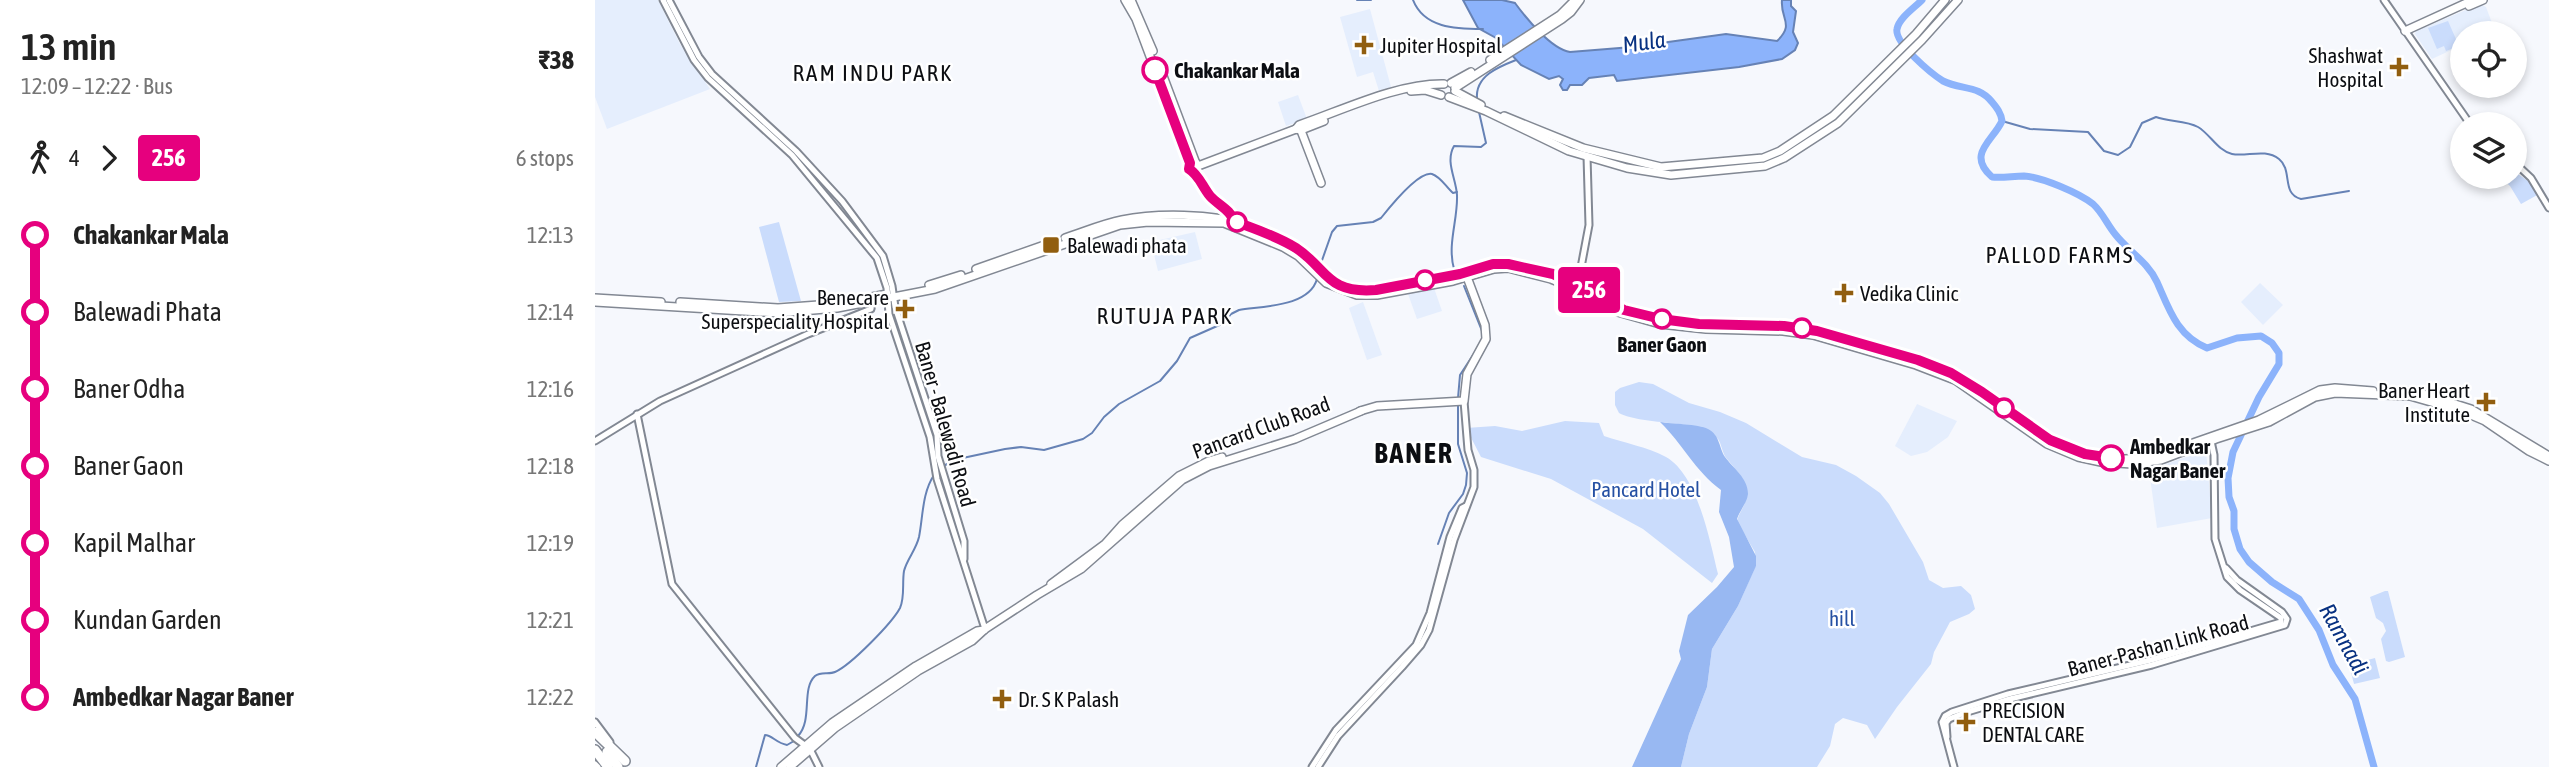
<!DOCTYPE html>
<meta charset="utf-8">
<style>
:root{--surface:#fff;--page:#f2f2f2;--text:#222;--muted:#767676}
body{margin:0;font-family:"Asap Condensed",sans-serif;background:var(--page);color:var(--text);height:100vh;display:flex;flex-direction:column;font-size:26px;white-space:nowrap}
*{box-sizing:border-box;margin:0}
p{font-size:23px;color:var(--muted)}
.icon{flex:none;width:38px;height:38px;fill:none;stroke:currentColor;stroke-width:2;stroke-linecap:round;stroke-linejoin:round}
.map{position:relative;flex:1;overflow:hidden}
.panel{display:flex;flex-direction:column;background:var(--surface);width:595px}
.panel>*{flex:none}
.badge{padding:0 14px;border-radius:5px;font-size:24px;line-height:46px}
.controls{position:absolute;left:1855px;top:21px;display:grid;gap:14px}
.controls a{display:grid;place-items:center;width:77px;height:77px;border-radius:50%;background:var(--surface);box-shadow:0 4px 10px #0003;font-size:35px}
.map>.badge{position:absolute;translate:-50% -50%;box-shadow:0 0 0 4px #fff}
.legs{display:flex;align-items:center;gap:10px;height:77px;padding:0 21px;font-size:23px}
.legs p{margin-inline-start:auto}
.head{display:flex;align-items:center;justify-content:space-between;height:119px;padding:0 21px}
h1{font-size:38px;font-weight:600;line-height:52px}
ul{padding:0 21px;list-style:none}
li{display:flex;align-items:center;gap:24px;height:77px;font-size:26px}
li i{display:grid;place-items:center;width:10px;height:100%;margin:0 9px;background:currentColor}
li i::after{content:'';width:18px;height:18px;margin:-9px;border:5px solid;border-radius:50%;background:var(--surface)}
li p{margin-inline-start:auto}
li:first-child i{background:linear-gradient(#0000 50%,currentColor 0)}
li:last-child i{background:linear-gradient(currentColor 50%,#0000 0)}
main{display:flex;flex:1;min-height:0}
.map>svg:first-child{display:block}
</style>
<main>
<section class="panel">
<div class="head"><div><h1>13 min</h1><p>12:09 – 12:22 · Bus</p></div><b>₹38</b></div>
<div class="legs"><svg class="icon" aria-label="walk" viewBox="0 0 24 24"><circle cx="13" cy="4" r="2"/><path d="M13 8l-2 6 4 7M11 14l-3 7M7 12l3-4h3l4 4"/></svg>4<svg class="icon" aria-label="forward" viewBox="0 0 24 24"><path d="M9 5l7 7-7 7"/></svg><b class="badge" style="background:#e6007e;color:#fff">256</b><p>6 stops</p></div>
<ul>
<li><i style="color:#e6007e"></i><b>Chakankar Mala</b><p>12:13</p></li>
<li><i style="color:#e6007e"></i><span>Balewadi Phata</span><p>12:14</p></li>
<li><i style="color:#e6007e"></i><span>Baner Odha</span><p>12:16</p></li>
<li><i style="color:#e6007e"></i><span>Baner Gaon</span><p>12:18</p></li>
<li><i style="color:#e6007e"></i><span>Kapil Malhar</span><p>12:19</p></li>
<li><i style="color:#e6007e"></i><span>Kundan Garden</span><p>12:21</p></li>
<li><i style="color:#e6007e"></i><b>Ambedkar Nagar Baner</b><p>12:22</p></li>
</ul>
</section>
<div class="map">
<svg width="1954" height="767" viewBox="0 0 1954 767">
<rect width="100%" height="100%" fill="#f6f8fd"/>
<g fill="#e5eefd">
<polygon points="0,0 63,0 85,44 115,89 12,129 0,97"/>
<polygon points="1885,4 1891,7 1900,31 1895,33 1867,33 1867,45 1837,59 1820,34 1821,31"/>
<polygon points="775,9 796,87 784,91 778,72 762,77 745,17"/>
<polygon points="703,95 712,119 691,126 683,102"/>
<polygon points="600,232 607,259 563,271 556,242"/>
<polygon points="1665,283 1688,305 1668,325 1646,302"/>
<polygon points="839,288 847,311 822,319 813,294"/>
<polygon points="768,302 787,355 772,360 754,308"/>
<polygon points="1322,404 1362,421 1353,437 1332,452 1316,456 1300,446"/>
<polygon points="1611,450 1617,518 1562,528 1554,470"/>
</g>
<g fill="#cadcfc">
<polygon points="1853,21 1864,46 1851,51 1849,46 1842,49 1833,28"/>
<polygon points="1920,172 1939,185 1944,194 1926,204 1915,186 1905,177 1920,177"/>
<polygon points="184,222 206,301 184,302 164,227"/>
<path d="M1044,382l14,2 36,19 31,9 26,11 56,34 34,8 20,11 24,17 9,11 34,58 6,18 14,8 18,-2 10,9 4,14 -6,5 -19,8 -16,30 -3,12 -34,43 -22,32 -8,-14 -24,-7 -8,6 -5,22 -13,21h-136l8,-33 18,-47 5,-38 26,-43 18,-41 -1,-13 -18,-30c1,-9 9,-16 9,-25 0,-18 -8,-25 -19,-38 -5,-6 -5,-14 -9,-20 -14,-20 -74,-13 -99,-26l-4,-8v-13l5,-4z"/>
<path d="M970,421l34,2 5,13c20,7 44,11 62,21 32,18 44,85 52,117l-6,9 -69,-54 -92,-50 -70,-22 -15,-29 29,-2 27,5z"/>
<polygon points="1790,591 1793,591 1810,657 1794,662 1791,661 1786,639 1791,631 1788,623 1781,618 1775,597"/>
<polygon points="1780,658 1785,678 1759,684 1754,665"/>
</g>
<path fill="#98b8f2" d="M1065,422c12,2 38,2 48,7 12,6 11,19 17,28 8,11 23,21 23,37 -1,9 -8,16 -11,25l19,37v10l-18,40 -26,43 -5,38 -18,47 -8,33h-49l49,-108 -2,-8 9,-36 29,-28 17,-20 -5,-30 -10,-25 2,-22c-26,-19 -39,-47 -61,-68z"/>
<path fill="#8cb3fb" stroke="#6682b5" stroke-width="2" d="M868,0h39l13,3c11,15 36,46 55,49l62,-5 94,-13 51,7c18,-17 3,-22 5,-41h9v6l5,5 -3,21 5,11 -3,7 -13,9 -43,8 -122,14 -3,-6 -25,3 -7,7h-12l-3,5h-4l-3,-5 3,-6 -4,-3 -10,3 -28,-14 -25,-27 -18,-10z"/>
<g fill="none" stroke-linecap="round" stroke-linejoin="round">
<g stroke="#6682b5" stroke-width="2">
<polyline points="762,0 776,0"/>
<path d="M818,0c11,28 42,29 70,29"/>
<path d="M882,99c-2,-23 21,-32 39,-39"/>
<path d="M1407,121l28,8 58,3 16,19 14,4 12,-8 12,-24 14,-6c13,5 30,3 42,10 12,7 20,24 34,27 15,3 33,-6 47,5 14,11 2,35 22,40l48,-8"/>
<path d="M725,266l12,-34 5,-6 36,-4 8,-4c8,-10 38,-47 51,-44 9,3 14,13 21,19l4,-1"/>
<path d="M859,269c-7,-25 4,-49 3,-74 -1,-17 -12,-33 -3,-49l27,1 5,-4 -7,-31"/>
<polyline points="869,286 887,331"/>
<polyline points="863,398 865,375 882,349"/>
<path d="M348,466l15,-7 47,-10 16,-2 23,3 39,-11 9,-6 12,-16 15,-13 41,-23 17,-20 13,-23 34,-15 7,-9 8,-4c24,-4 70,-3 78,-31"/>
<polyline points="843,544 854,513 868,494 871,485 872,473 863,444 863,403"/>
<path d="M203,736c15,-16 3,-47 17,-60 6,-5 14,-1 20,-4 16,-7 57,-49 65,-64 5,-11 2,-25 4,-37 3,-12 12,-21 15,-34 4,-20 3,-44 15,-62"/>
<path d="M161,767l9,-32c7,0 11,8 22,10l7,-4"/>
</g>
<path stroke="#8cb3fb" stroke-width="7" d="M1327,0c-8,8 -23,18 -25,29 -3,14 35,45 46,52 18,9 36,4 49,21 5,6 9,11 10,19 -9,20 -36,33 -10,56 11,1 21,-1 32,-1 18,1 55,17 69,28 9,8 14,20 22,30 13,17 33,28 42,48 12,27 20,54 50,66l30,-10 24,-2 11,7 7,10v11l-20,33 -26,55 -5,26 1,19 5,14v18l6,20 9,13 23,20 27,17 20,31 14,35 22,34 19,68"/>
<g stroke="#828893" stroke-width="9">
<g id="minor">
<polyline points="68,0 99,60 113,78 197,155 282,258 292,288 294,314 335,437 342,479 390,629"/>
<polyline points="74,0 104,57 117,74 201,151 247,201 288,256 297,286 300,307 342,435 343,456 369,541 369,559"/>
<polyline points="1789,0 1875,124"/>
<polyline points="1920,163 1936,178 1954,208"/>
<polyline points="984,278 994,225 992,156"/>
<polyline points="978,288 984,278 983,290"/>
<polyline points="42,414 77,584 200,738 215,749 224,767"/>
<polyline points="0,441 65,401 213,334 276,309 277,302"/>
<polyline points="0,722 15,742"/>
<polyline points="1352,737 1351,723 1354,719 1369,713 1415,699 1557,665 1690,625 1692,619 1687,612 1642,580 1631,568"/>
<polyline points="0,764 3,767"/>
<polyline points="717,767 741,730 821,645 835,613 855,537 867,508 871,506"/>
<polyline points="723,767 743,736 807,667 826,645 834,630 859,540 879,487 879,470 873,450 869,401"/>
<polyline points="1359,767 1347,722 1350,716 1357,712 1413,694 1556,660 1686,622 1686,618 1645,590 1632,577 1620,539 1619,455 1616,441"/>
</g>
</g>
<g stroke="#828893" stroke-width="10">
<g id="major">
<path d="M530,0l11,19 54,144v6c9,6 12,18 21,27 7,9 21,14 23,26"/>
<polyline points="536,0 558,51"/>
<polyline points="1874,6 1888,0"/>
<polyline points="1810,31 1878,0"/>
<polyline points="895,60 965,15 980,0"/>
<polyline points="565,68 600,161 603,166 600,172"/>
<polyline points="856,83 876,72"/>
<polyline points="860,88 967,19 976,12 985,0"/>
<polyline points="816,91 830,90 846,95"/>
<polyline points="860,91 886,105"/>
<polyline points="854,97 891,111 974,151 1032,168 1076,175 1170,166 1189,158 1243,123 1327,40 1363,0"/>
<polyline points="909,116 988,148 1066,167 1168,158 1185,151 1238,116 1321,34 1350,0"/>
<polyline points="705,128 726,183"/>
<path d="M701,129l3,-4c44,-15 99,-42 145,-41"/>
<polyline points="701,129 706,130 729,121"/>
<polyline points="603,166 701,129"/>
<path d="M661,230c14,6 31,11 44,21 25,19 32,39 68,40"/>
<path d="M470,238c19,-6 37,-14 57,-18 32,-7 92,-7 123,5"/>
<polyline points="381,269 458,242"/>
<polyline points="816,283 865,274 906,263 930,266 964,277"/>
<polyline points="334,285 366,275"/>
<polyline points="994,290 1029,310 1047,314"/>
<polyline points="0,298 66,302"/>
<polyline points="0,302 183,313 242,308 340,289 525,225 553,222 629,223 688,247 703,256 731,283 762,295 782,295 858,281 899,269 913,268 956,279 988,292 1019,311 1065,324 1111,329 1188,331 1218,335 1321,365 1360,380 1452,444 1483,457 1506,462 1537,464 1566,460 1621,439 1674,422 1720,397 1740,393 1815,396 1864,410 1890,421 1934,451 1954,461"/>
<polyline points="85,302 183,308 237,304"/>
<polyline points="252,302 292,294"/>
<polyline points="1069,319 1104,324 1196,326 1244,337 1323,360 1362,376 1427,420"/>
<polyline points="1790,391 1822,392 1876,409 1954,456"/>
<polyline points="765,411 782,406 869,401 872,374 891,339 890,325 872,277"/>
<polyline points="1442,432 1460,442 1490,454 1529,459 1555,458 1664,420 1725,390 1740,388 1778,391"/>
<polyline points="456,584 510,544 527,525 584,476 614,461 627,457"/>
<polyline points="186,767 237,723 321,666 382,631 389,630"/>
<polyline points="195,767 240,728 323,671 377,641 390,629 442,595 486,569 587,480 614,466 700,439 766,411"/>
</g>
</g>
<g stroke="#828893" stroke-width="12">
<g id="highway">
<polyline points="0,732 30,761"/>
<polyline points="0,750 13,767"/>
<polyline points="12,752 23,767"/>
</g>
</g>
<use href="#minor" stroke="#fff" stroke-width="5"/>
<use href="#major" stroke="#fff" stroke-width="7"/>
<use href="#highway" stroke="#fff" stroke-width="9"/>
</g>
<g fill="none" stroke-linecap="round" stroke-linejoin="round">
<g stroke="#fff" stroke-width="16">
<path id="line-1" d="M560,70l35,93 -1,6c10,6 13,17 21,27 8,9 21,14 24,25 21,8 43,15 62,27 32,21 30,46 80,42l84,-16 33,-10h15l45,10 71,36 37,9 38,5 85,2 33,5 101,29 33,13 31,19 68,48 35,14 26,4"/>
</g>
<use href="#line-1" stroke="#e6007e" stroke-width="10"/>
</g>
<g fill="#915e0f" stroke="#fff" stroke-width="2.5">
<path d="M765.5 34.5h7v7h7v7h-7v7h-7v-7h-7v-7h7z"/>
<path d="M1800.5 56.5h7v7h7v7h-7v7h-7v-7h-7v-7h7z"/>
<rect x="447" y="236" width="18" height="18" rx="3.5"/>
<path d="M1245.5 282.5h7v7h7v7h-7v7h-7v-7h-7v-7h7z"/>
<path d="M306.5 298.5h7v7h7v7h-7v7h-7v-7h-7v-7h7z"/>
<path d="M1887.5 391.5h7v7h7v7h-7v7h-7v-7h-7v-7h7z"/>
<path d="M403.5 688.5h7v7h7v7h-7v7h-7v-7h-7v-7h7z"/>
<path d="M1367.5 711.5h7v7h7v7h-7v7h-7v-7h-7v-7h7z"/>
</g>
<g fill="#fff" stroke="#e6007e" stroke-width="3.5">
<circle cx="560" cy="70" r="12"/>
<circle cx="642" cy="222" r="9"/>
<circle cx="830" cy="280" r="9"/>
<circle cx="1067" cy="319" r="9"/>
<circle cx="1207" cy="328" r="9"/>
<circle cx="1409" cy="408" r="9"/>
<circle cx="1516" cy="458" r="12"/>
</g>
<g text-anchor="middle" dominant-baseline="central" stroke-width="5" stroke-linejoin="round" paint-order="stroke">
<g font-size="21" fill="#0c0e12" stroke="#fff" text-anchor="start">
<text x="785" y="45">Jupiter Hospital</text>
<text x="1788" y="55" text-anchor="end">Shashwat<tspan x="1788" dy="24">Hospital</tspan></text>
<text x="472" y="245">Balewadi phata</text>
<text x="1265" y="293">Vedika Clinic</text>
<text x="294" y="297" text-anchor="end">Benecare<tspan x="294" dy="24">Superspeciality Hospital</tspan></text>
<text x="1875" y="390" text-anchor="end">Baner Heart<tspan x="1875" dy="24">Institute</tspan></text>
<text x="423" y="699">Dr. S K Palash</text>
<text x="1387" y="710">PRECISION<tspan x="1387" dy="24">DENTAL CARE</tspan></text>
</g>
<g font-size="21" font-weight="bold" fill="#0c0e12" stroke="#fff" text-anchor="start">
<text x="579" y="70">Chakankar Mala</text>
<text x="1067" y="344" text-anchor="middle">Baner Gaon</text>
<text x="1535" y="446">Ambedkar<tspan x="1535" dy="24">Nagar Baner</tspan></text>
</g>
<g font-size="21" fill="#0c0e12" stroke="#fff">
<text transform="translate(351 424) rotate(74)">Baner - Balewadi Road</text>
<text transform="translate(666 427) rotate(-20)">Pancard Club Road</text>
<text transform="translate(1563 645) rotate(-15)">Baner-Pashan Link Road</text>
</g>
<g font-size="21" fill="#2550a3" stroke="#fff">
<text x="1051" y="489">Pancard Hotel</text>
<text x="1247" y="618">hill</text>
</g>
<g font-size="23" font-style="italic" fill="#083181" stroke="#fff">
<text transform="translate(1049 42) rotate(-8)">Mula</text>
<text transform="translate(1749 639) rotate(61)">Ramnadi</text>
</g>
<g font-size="23" letter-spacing="2" fill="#0c0e12" stroke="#fff">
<text x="278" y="73">RAM INDU PARK</text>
<text x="1465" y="255">PALLOD FARMS</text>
<text x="570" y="316">RUTUJA PARK</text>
</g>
<g font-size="28" font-weight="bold" letter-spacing="2" fill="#0c0e12" stroke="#fff">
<text x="819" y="453">BANER</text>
</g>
</g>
</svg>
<div class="controls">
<a><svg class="icon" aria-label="locate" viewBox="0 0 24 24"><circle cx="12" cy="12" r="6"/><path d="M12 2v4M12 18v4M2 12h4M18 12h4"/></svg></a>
<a><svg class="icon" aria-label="layers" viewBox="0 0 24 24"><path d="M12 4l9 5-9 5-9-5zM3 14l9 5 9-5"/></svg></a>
</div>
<b class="badge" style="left:994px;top:290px;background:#e6007e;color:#fff">256</b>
</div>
</main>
